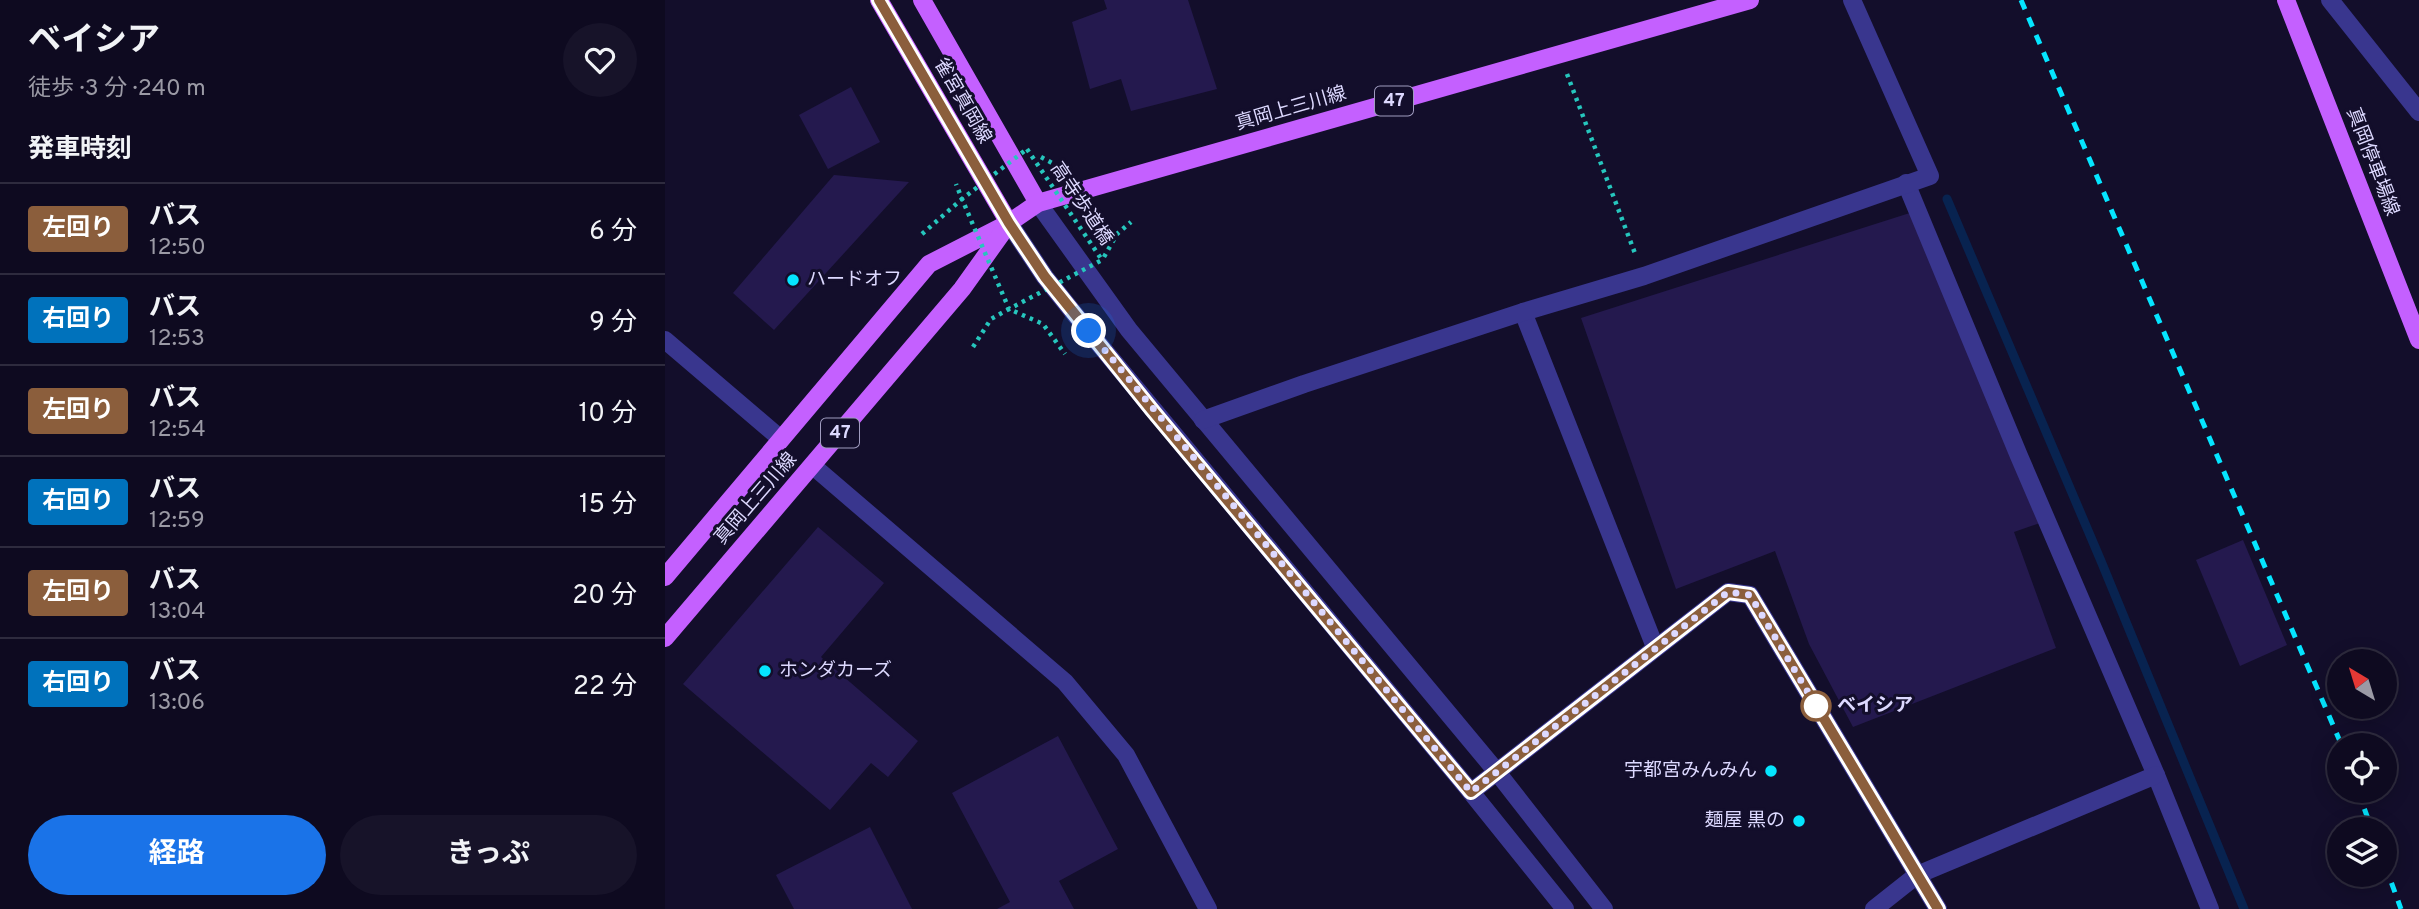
<!DOCTYPE html>
<html lang="ja">
<meta charset="utf-8">
<style>
:root{--surface:#0e0a20;--page:#171329;--text:#f1f3f6;--muted:#9b9aa5;--line:#2e2b3e;--accent:#1a73e8}
body{margin:0;font-family:Overpass,"Noto Sans JP",sans-serif;background:var(--page);color:var(--text);height:100vh;display:flex;flex-direction:column;font-size:26px;white-space:nowrap}
*{box-sizing:border-box;margin:0}
p{font-size:23px;color:var(--muted)}
.icon{flex:none;width:38px;height:38px;fill:none;stroke:currentColor;stroke-width:2;stroke-linecap:round;stroke-linejoin:round}
.map{position:relative;flex:1;overflow:hidden}
.side{display:flex;flex-direction:column;background:var(--surface);width:665px}
.side>*{flex:none}
.badge{padding:0 14px;border-radius:5px;font-size:24px;line-height:46px}
.needle{width:46px;rotate:322deg}
.buttons{position:absolute;left:1662px;top:649px;display:grid;gap:14px}
.buttons a{display:grid;place-items:center;width:70px;height:70px;border-radius:50%;background:var(--surface);box-shadow:0 4px 18px #0003,0 0 0 2px var(--line);font-size:35px}
.you{position:absolute;width:35px;height:35px;margin:-18px;border:5px solid #fff;border-radius:50%;background:#1a73e8;box-shadow:0 0 0 10px #1a73e833}
.map>.badge{position:absolute;translate:-50% -50%;box-shadow:0 0 0 4px #fff}
h2{padding:0 28px;font-size:26px;line-height:63px}
.round{display:grid;place-items:center;flex:none;width:74px;height:74px;border-radius:37px;background:var(--page)}
.headline{display:flex;align-items:center;justify-content:space-between;height:119px;padding:0 28px}
h1{font-size:33px;font-weight:700;line-height:52px}
.primary-button{display:flex;gap:14px;margin-top:auto;padding:14px 28px}
.primary-button a{flex:1;height:80px;border-radius:42px;background:var(--accent);color:#fff;font-size:28px;font-weight:700;line-height:80px;text-align:center}
.primary-button a+a{background:var(--page);color:var(--text)}
ul{padding:0;list-style:none}
li{display:flex;align-items:center;gap:21px;height:91px;padding:0 28px;border-top:2px solid var(--line)}
li div{flex:1}
li b{display:block;font-size:26px}
li em{font-style:normal}
li .badge{min-width:77px;font-weight:700;text-align:center}
main{display:flex;flex:1;min-height:0}
.map>svg:first-child{display:block}
</style>
<main>
<section class="side">
<div class="headline"><div><h1>ベイシア</h1><p>徒歩 · 3 分 · 240 m</p></div><a class="round"><svg class="icon" aria-label="heart" viewBox="0 0 24 24"><path d="M12 20l-8-8c-3-5 5-10 8-4 3-6 11-1 8 4z"/></svg></a></div>
<h2>発車時刻</h2>
<ul>
<li><span class="badge" style="background:#8b5e3c;color:#fff">左回り</span><div><b>バス</b><p>12:50</p></div><em>6 分</em></li>
<li><span class="badge" style="background:#0072bc;color:#fff">右回り</span><div><b>バス</b><p>12:53</p></div><em>9 分</em></li>
<li><span class="badge" style="background:#8b5e3c;color:#fff">左回り</span><div><b>バス</b><p>12:54</p></div><em>10 分</em></li>
<li><span class="badge" style="background:#0072bc;color:#fff">右回り</span><div><b>バス</b><p>12:59</p></div><em>15 分</em></li>
<li><span class="badge" style="background:#8b5e3c;color:#fff">左回り</span><div><b>バス</b><p>13:04</p></div><em>20 分</em></li>
<li><span class="badge" style="background:#0072bc;color:#fff">右回り</span><div><b>バス</b><p>13:06</p></div><em>22 分</em></li>
</ul>
<div class="primary-button"><a>経路</a><a>きっぷ</a></div>
</section>
<div class="map">
<svg width="1754" height="909" viewBox="0 0 1754 909">
<rect width="100%" height="100%" fill="#130e2b"/>
<g fill="none" stroke-linecap="round" stroke-linejoin="round">
<polyline stroke="#082350" stroke-width="9" points="1282,199 1436,561 1579,909"/>
</g>
<g fill="#24194e">
<polygon points="439,0 523,0 552,89 466,111 456,79 425,89 407,22 442,9"/>
<polygon points="186,87 215,142 163,169 134,115"/>
<polygon points="169,175 244,182 109,330 68,293"/>
<polygon points="1251,211 1375,523 1349,532 1391,648 1188,727 1144,644 1110,551 1011,589 916,318"/>
<polygon points="153,527 219,583 156,657 253,741 223,777 206,763 165,810 18,684"/>
<polygon points="1578,540 1622,645 1575,666 1531,560"/>
<polygon points="393,736 453,849 394,881 409,909 332,909 345,902 287,793"/>
<polygon points="205,827 247,909 129,909 111,875"/>
</g>
<g fill="none" stroke-linecap="round" stroke-linejoin="round">
<g stroke="#26c6bd" stroke-width="4.5" stroke-dasharray="3.5 5" stroke-linecap="butt">
<polyline points="902,74 971,256"/>
<polyline points="376,157 402,171"/>
<polyline points="257,234 297,199 291,184"/>
<polyline points="439,257 452,234 466,222"/>
<polyline points="308,347 326,319 344,309 378,324 400,354"/>
</g>
<g stroke="#39368e" stroke-width="18">
<polyline points="1665,0 1754,112"/>
<polyline points="1241,183 1354,456 1491,775 1545,909"/>
<polyline points="373,203 464,330 832,772 939,909"/>
<polyline points="344,223 380,277 424,332 806,792 900,909"/>
<polyline points="858,312 990,647"/>
<polyline points="0,340 116,439"/>
<polyline points="538,420 639,384 858,312 979,276 1265,176 1187,0"/>
<polyline points="148,466 400,682 461,755 543,909"/>
<polyline points="806,792 1063,592 1085,595 1273,909"/>
<polyline points="1209,909 1252,875 1491,775"/>
</g>
<g stroke="#c460ff" stroke-width="18">
<polyline points="214,0 344,223"/>
<polyline points="257,0 373,203"/>
<polyline points="1621,0 1754,340"/>
<polyline points="0,577 264,264 344,223 373,203 1085,0"/>
<polyline points="0,638 297,289 342,226"/>
</g>
<g stroke="#05e5ff" stroke-width="5" stroke-dasharray="10 9" stroke-linecap="butt">
<polyline points="1356,0 1677,746"/>
<polyline points="1693,791 1707,830"/>
<polyline points="1720,865 1736,909"/>
</g>
<polygon stroke="#26c6bd" stroke-width="4.5" stroke-dasharray="3.5 5" stroke-linecap="butt" points="362,149 437,260 344,309 297,199"/>
</g>
<g fill="none" stroke-linecap="round" stroke-linejoin="round">
<g stroke="#fff" stroke-width="16">
<polyline id="line" points="214,0 344,223 380,277 487,410 806,792 1063,592 1085,595 1273,909"/>
</g>
<use href="#line" stroke="#8b5e3c" stroke-width="10"/>
<polyline stroke="#ddd9ff" stroke-width="7" stroke-dasharray="0 12.6" points="424,331 806,792 1063,592 1085,595 1154,711 1151,706"/>
</g>
<g fill="#05e5ff" stroke="#130e2b" stroke-width="2.5">
<circle cx="128" cy="280" r="7"/>
<circle cx="100" cy="671" r="7"/>
<circle cx="1106" cy="771" r="7"/>
<circle cx="1134" cy="821" r="7"/>
</g>
<circle fill="#fff" stroke="#8b5e3c" stroke-width="3.5" cx="1151" cy="706" r="14"/>
<g text-anchor="middle" dominant-baseline="central" stroke-width="6" stroke-linejoin="round" paint-order="stroke">
<g fill="#130e2b" stroke="#a09cbf" stroke-width="2">
<rect x="710" y="86.5" width="38" height="29" rx="5"/>
<rect x="156" y="418.5" width="38" height="29" rx="5"/>
</g>
<g font-size="18" font-weight="bold" fill="#ddd9ff">
<text x="729" y="101">47</text>
<text x="175" y="433">47</text>
</g>
<g font-size="19" fill="#ddd9ff" stroke="#130e2b">
<text transform="translate(297 101) rotate(60)">雀宮真岡線</text>
<text transform="translate(626 109) rotate(-16)">真岡上三川線</text>
<text transform="translate(1707 162) rotate(69)">真岡停車場線</text>
<text transform="translate(416 204) rotate(56)">高寺歩道橋</text>
<text transform="translate(91 499) rotate(-49)">真岡上三川線</text>
</g>
<g font-size="19" fill="#ddd9ff" stroke="#130e2b" text-anchor="start">
<text x="142" y="280">ハードオフ</text>
<text x="114" y="671">ホンダカーズ</text>
<text x="1092" y="771" text-anchor="end">宇都宮みんみん</text>
<text x="1120" y="821" text-anchor="end">麺屋 黒の</text>
</g>
<g font-size="19" font-weight="bold" fill="#ddd9ff" stroke="#130e2b" text-anchor="start">
<text x="1172" y="706">ベイシア</text>
</g>
</g>
</svg>
<div class="buttons">
<a><svg class="needle" viewBox="-14 -14 28 28"><path d="M0-13l5 13h-10z" fill="#e53935"/><path d="M0 13l5-13h-10z" fill="#9b9aa5"/></svg></a>
<a><svg class="icon" aria-label="locate" viewBox="0 0 24 24"><circle cx="12" cy="12" r="6"/><path d="M12 2v4M12 18v4M2 12h4M18 12h4"/></svg></a>
<a><svg class="icon" aria-label="layers" viewBox="0 0 24 24"><path d="M12 4l9 5-9 5-9-5zM3 14l9 5 9-5"/></svg></a>
</div>
<div class="you" style="left:424px;top:331px"></div>
</div>
</main>
